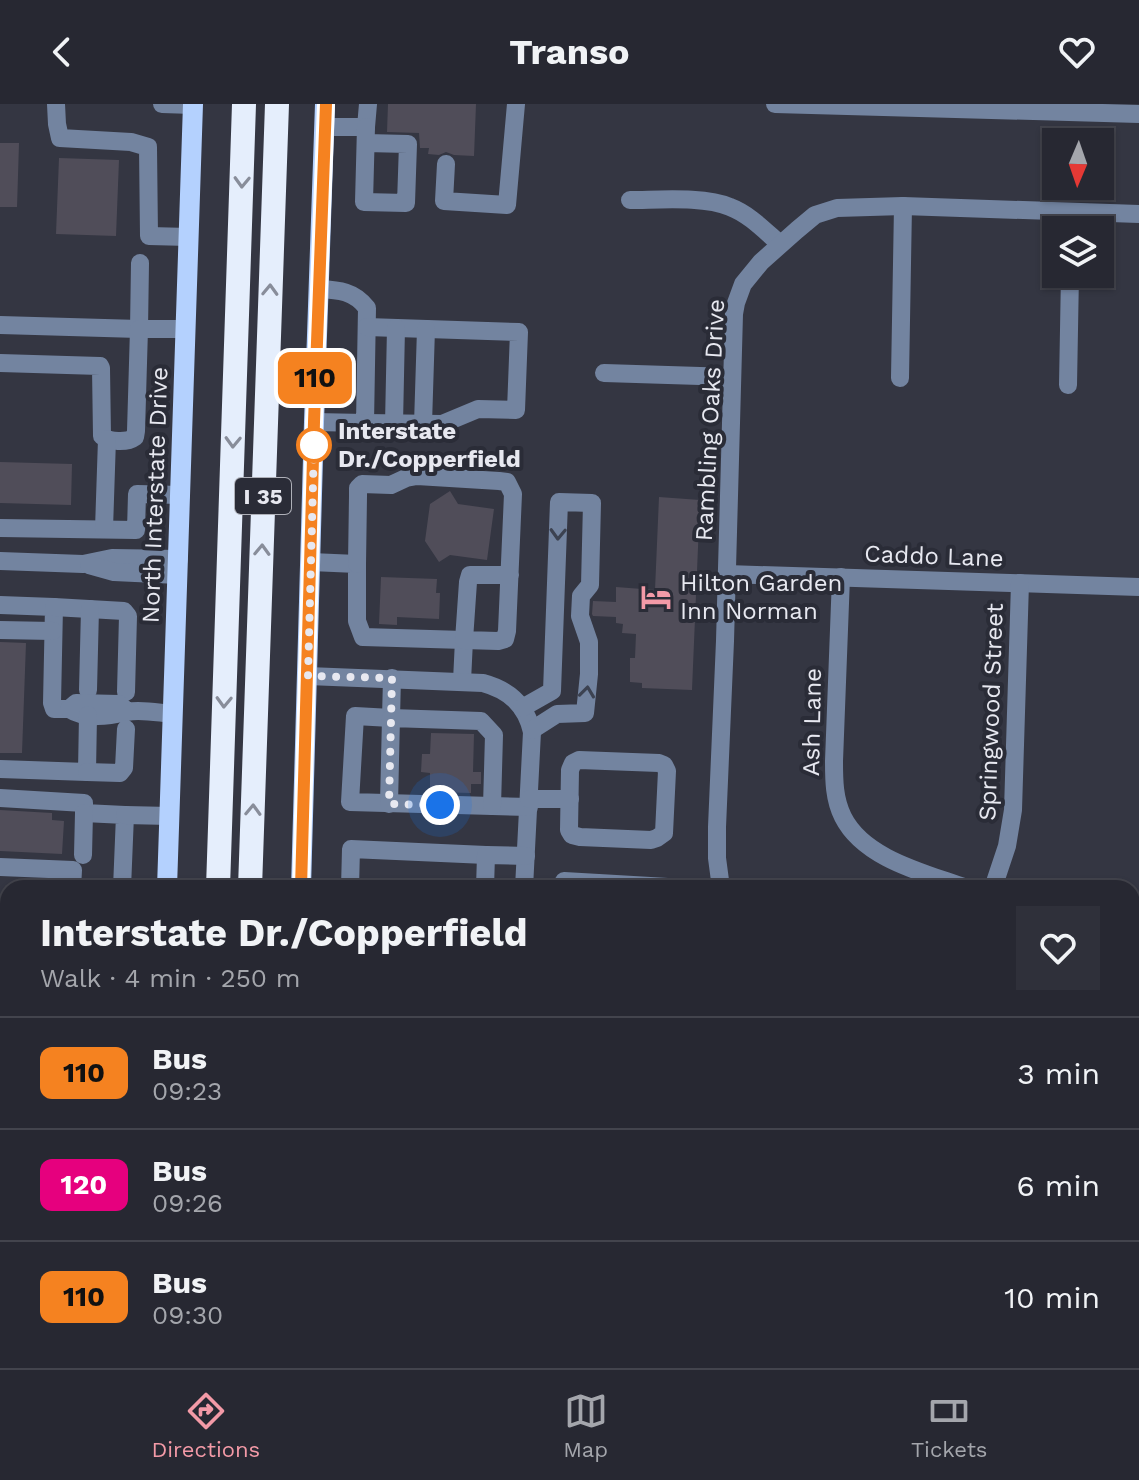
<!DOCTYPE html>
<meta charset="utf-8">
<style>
:root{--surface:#272832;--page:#2f303a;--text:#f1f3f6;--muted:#a4a6ac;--line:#43444d;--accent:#f39aa7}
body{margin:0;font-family:"Work Sans",sans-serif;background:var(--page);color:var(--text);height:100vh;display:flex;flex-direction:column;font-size:30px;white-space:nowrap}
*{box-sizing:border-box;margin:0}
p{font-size:26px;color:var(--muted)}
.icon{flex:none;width:44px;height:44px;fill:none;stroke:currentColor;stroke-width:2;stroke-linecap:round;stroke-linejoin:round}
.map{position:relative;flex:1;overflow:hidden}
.side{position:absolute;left:0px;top:776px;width:1140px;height:488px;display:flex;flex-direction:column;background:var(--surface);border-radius:24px 24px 0 0;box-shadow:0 2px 6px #0004,0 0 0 2px var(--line)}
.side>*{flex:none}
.badge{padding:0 16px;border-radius:12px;font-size:28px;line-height:52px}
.needle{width:52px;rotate:182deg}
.fabs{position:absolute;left:1042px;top:24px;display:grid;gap:16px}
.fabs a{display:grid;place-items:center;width:72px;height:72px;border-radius:0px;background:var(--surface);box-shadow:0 2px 6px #0004,0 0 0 2px var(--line);font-size:40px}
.you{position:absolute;width:40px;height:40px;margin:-20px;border:6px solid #fff;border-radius:50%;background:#1a73e8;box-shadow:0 0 0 12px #1a73e833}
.map>.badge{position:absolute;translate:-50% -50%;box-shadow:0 0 0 4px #fff}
.round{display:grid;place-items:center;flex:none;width:84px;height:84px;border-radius:0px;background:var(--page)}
.overview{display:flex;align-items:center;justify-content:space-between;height:136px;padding:0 40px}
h1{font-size:38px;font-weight:700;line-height:60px}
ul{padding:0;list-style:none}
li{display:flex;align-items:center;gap:24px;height:112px;padding:0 40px;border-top:2px solid var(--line)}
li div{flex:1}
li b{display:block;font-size:30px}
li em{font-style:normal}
li .badge{min-width:88px;font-weight:700;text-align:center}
header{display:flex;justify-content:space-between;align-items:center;height:104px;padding:0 40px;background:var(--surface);font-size:36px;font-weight:700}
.tabs{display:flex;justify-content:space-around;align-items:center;height:112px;border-top:2px solid var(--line);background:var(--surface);font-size:22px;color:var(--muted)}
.tabs a{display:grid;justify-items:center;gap:4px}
.tabs .current{color:var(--accent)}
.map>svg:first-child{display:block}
</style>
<header><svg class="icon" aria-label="back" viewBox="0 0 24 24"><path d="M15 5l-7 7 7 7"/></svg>Transo<svg class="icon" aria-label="heart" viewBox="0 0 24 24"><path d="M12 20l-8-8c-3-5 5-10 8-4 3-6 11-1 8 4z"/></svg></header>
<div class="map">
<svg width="1139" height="1264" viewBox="0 0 1139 1264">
<rect width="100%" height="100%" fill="#343642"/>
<g fill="#504d59">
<polygon points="388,0 476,0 474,52 454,51 446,48 439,51 428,50 429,44 420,44 419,29 387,28"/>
<polygon points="0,39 19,39 17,103 0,103"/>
<polygon points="59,54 119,56 116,132 56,130"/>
<polygon points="0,358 72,360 71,401 0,399"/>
<polygon points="450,387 458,400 494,405 487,456 450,451 439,458 425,437 430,400"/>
<polygon points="659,393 700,396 692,586 642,584 642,579 630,578 630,554 635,554 636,530 622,529 623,520 616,519 616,513 593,512 592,510 593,497 616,498 616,483 655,486"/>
<polygon points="381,473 437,475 436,489 440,489 439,515 397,513 397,521 379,520"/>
<polygon points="0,538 26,539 22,649 0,649"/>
<polygon points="431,629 474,630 473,668 481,668 481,680 471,680 471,689 430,688 430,669 421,668 422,650 430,650"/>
<polygon points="0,706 52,709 52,716 64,717 62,750 0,747"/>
</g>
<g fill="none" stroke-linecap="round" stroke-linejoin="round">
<g stroke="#7384a0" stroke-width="18">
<polyline points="56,0 57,20 60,34 131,38 148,43 149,132 189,133"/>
<polyline points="162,0 193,1"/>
<polyline points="775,0 1139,10"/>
<polyline points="325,23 366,23 368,0"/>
<polyline points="366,39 408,40 406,99 364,98 366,23"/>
<polyline points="446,60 444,97 507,101 516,0"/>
<path d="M630,96c28,0 75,-4 100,7 19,7 35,24 50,37"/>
<polyline points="0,221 139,225 140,159"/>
<path d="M0,259l100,3 1,2 1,68c7,6 25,7 33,1l1,-6 3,-102h47"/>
<polyline points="604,269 732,273"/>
<polyline points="900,274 903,102"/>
<polyline points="1068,281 1070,170"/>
<path d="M314,318l51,1 2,-115c-13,-17 -28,-18 -48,-19"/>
<polyline points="365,319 442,320 478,305 516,306 519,228 367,223"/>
<polyline points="394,320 396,224"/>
<polyline points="423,320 426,225"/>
<polyline points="0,424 136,426 137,390 181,391"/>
<polyline points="104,425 107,335"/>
<polyline points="0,457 83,460 112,454 179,455"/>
<polyline points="311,458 357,460 357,517 363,533 464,536 462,577"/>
<polyline points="357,460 358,392 358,384 362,380 391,381 406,374 417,372 499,377 507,378 513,390 507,527 505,535 498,537 464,536 468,478 470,471 510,471"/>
<polyline points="89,461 114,468 178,471"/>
<polyline points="727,470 1139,483"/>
<path d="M841,473l-7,184c0,19 0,38 9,56 21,42 82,56 123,71"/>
<polyline points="0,501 54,503 52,599 54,605 69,605"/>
<polyline points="54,503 124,507 128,512 126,588"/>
<polyline points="0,526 53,527"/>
<path d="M308,572l175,7c26,7 43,22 49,49l-8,156"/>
<polyline points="392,574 391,614 355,612 350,698 529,703"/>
<polyline points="88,586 90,505"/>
<polyline points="522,604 552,587 559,398 592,399 590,481 581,492 580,512 589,538 589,570 585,609 557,610 532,626"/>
<path d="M128,608l-9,-8 -43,-1 -7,6c17,11 40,7 58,3 14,-3 32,1 46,2"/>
<polygon points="579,656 659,659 664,661 667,667 664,729 657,734 651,736 580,733 572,731 569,726 570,666 573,659"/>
<polyline points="0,665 87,668 88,611"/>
<polyline points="87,668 120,669 124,664 126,625"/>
<polyline points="0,694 84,699 84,709 125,711 122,784"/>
<polyline points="529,695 570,695"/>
<polyline points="389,700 391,614 481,617 494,631 492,702"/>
<polyline points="125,711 170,712"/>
<polyline points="83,751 84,709"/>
<polyline points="0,763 73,766 72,784"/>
<polyline points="350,784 351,745 486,751"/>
<polyline points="485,784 486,751 526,752"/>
<polyline points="564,784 564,777 685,784"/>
<polyline points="721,784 717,754 717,723 725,537 734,210 736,199 743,180 761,158 797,126 815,111 837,104 903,102 1139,110"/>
<polyline points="993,784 1007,742 1013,706 1020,479"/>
<polyline points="1132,851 1139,854"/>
<polyline points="0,870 8,870"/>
<polyline points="0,998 8,1000"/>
<polyline points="1132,1079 1139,1085"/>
<polyline points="0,1125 8,1125"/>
<polyline points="1132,1191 1139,1172"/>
<polyline points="1132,1221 1139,1250"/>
<polyline points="580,1256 604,1264"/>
<polyline points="858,1256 873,1264"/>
<polyline points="27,1264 28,1256"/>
<polyline points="106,1264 106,1256"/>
<polyline points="500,1264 501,1256"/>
<polyline points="712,1264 716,1256"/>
<polyline points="804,1264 809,1256"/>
<polyline points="833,1264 842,1257 848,1256"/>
</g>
<g stroke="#b4d1fe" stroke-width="20">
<polyline points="167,784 193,0"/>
<polyline points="301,784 314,318 325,0"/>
<polyline points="152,1264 152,1256"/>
<polyline points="285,1264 285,1256"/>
</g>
<g stroke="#e5eefc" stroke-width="24">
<polyline points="218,784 244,0"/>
<polyline points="250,784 277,0"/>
<polyline points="202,1264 202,1256"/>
<polyline points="233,1264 233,1256"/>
</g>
</g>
<defs><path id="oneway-chevron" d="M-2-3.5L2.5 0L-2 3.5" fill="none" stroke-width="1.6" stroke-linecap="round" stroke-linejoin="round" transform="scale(2)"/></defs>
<g stroke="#888d9a">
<use href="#oneway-chevron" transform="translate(242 78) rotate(92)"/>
<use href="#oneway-chevron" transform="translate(270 186) rotate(-88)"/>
<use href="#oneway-chevron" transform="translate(233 338) rotate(92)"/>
<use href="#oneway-chevron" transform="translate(262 446) rotate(-88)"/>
<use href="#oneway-chevron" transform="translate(224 598) rotate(92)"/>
<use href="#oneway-chevron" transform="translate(253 706) rotate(-88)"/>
</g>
<g stroke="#3c4251">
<use href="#oneway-chevron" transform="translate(558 430) rotate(92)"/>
<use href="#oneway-chevron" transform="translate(587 588) rotate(-83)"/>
</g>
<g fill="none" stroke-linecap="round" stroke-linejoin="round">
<g stroke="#fff" stroke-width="18">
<polyline id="line" points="301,784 314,318 326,0"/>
</g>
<use href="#line" stroke="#f58220" stroke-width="12"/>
<polyline stroke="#e7e8f0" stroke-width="8" stroke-dasharray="0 14.4" points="314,341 308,572 392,574 389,700 440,701"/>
</g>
<defs>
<g id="hotel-bare" transform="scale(2.4)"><path d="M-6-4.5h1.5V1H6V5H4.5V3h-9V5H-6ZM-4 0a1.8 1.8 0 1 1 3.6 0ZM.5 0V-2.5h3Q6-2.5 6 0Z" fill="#f39aa7" stroke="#2a2c37" stroke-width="2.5" paint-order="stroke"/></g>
</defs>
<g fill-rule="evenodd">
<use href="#hotel-bare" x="656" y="493"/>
</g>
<circle fill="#fff" stroke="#f58220" stroke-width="4" cx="314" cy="341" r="16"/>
<g text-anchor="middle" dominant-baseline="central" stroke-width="8" stroke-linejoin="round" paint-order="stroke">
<rect fill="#2a2c37" stroke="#aeb0b8" stroke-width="2" x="235" y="374" width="56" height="36" rx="6"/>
<g font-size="22" font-weight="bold" fill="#e7e8f0">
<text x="263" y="392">I 35</text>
</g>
<g font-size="24" fill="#e7e8f0" stroke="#2a2c37">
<text transform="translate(710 316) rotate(-87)">Rambling Oaks Drive</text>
<text transform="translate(155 391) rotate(-88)">North Interstate Drive</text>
<text transform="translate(934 452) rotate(2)">Caddo Lane</text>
<text transform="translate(991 608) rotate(-88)">Springwood Street</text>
<text transform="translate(812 618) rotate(-89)">Ash Lane</text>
</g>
<g font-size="24" font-weight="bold" fill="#e7e8f0" stroke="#2a2c37" text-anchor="start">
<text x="338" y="327">Interstate<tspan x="338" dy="28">Dr./Copperfield</tspan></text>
</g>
<g font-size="24" fill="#e7e8f0" stroke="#2a2c37" text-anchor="start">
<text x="680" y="479">Hilton Garden<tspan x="680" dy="28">Inn Norman</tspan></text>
</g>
</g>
</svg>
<div class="fabs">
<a><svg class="needle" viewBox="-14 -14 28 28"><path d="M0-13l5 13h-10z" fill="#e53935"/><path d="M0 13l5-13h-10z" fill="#a4a6ac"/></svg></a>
<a><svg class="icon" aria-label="layers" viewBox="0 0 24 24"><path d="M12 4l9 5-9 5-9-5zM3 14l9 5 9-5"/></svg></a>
</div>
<div class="you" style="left:440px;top:701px"></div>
<b class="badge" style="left:315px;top:274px;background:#f58220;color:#111">110</b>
<section class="side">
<div class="overview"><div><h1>Interstate Dr./Copperfield</h1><p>Walk · 4 min · 250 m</p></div><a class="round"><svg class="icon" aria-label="heart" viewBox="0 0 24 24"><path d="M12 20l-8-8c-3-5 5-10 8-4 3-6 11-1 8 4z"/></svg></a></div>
<ul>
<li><span class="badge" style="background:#f58220;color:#111">110</span><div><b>Bus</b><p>09:23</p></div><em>3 min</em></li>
<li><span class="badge" style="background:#e6007e;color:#fff">120</span><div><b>Bus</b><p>09:26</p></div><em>6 min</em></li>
<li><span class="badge" style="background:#f58220;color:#111">110</span><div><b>Bus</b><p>09:30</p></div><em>10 min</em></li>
</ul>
</section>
</div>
<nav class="tabs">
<a class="current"><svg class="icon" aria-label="directions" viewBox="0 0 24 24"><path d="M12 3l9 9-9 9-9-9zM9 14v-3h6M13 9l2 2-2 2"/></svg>Directions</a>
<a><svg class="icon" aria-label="map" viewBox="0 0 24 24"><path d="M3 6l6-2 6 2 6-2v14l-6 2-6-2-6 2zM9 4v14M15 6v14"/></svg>Map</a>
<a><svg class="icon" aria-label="tickets" viewBox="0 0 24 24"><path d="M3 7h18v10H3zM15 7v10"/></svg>Tickets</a>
</nav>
